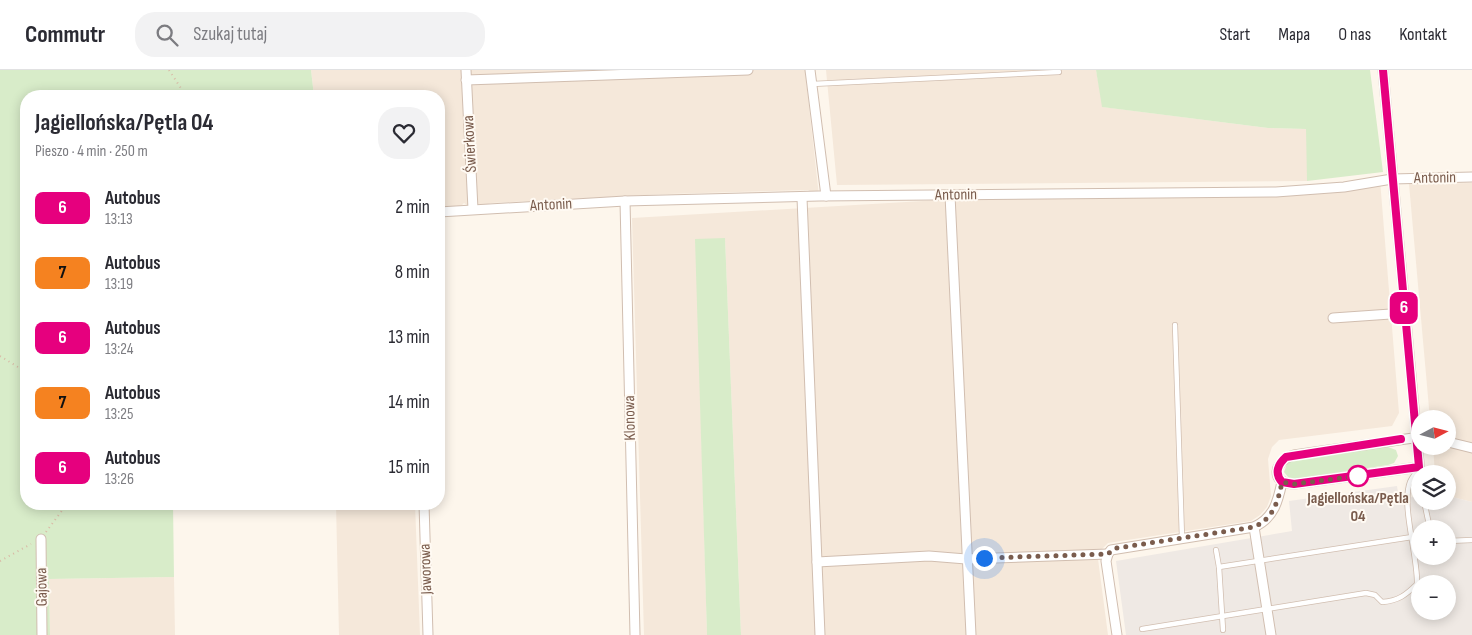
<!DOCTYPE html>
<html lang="pl">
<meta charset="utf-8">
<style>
:root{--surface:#fff;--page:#f2f2f3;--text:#2b2b33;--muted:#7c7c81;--line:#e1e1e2}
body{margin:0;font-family:"Sofia Sans Condensed",sans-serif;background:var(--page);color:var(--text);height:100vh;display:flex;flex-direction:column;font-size:19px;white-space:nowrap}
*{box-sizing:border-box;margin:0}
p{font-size:16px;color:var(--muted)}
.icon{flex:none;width:28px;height:28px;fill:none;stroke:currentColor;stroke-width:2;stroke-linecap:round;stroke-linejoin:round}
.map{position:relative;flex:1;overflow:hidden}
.drawer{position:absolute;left:20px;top:20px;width:425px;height:420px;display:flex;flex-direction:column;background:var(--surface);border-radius:20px;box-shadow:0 2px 12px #0003}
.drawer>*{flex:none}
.badge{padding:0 10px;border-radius:8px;font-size:18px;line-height:32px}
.needle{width:32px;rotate:83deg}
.buttons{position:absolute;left:1411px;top:340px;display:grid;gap:10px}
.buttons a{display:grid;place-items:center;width:45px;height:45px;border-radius:50%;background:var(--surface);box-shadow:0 2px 12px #0003;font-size:25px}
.you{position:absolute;width:25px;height:25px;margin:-12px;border:4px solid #fff;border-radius:50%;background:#1a73e8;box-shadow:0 0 0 8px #1a73e833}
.map>.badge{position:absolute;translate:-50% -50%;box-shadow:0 0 0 2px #fff}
.round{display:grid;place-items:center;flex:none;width:52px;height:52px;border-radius:20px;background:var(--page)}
.overview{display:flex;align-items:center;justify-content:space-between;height:85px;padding:0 15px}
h1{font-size:24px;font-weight:700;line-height:38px}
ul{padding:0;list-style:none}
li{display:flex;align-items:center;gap:15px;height:65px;padding:0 15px}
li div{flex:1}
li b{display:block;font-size:19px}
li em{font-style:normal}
li .badge{min-width:55px;font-weight:700;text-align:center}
header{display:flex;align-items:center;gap:30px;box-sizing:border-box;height:70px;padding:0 25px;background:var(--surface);border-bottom:1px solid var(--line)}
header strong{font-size:24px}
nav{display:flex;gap:28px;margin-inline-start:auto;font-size:18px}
.search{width:350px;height:45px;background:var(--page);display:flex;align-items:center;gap:12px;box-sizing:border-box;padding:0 18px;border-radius:20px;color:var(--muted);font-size:19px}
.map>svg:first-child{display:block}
</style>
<header>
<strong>Commutr</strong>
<div class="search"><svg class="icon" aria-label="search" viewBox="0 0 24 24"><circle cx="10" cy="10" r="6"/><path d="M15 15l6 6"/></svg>Szukaj tutaj</div>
<nav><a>Start</a><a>Mapa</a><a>O nas</a><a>Kontakt</a></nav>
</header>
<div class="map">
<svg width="1472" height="565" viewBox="0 0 1472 565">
<rect width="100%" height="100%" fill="#fdf6ec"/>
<g fill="#f5e8da">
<polygon points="311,0 805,0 819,126 808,120 667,124 491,133 473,139 464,133 458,139 439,139 439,26 314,26"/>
<polygon points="826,0 1096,0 1103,37 1268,58 1307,59 1307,111 837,115"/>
<polygon points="1380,110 1399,343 1392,356 1279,370 1272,377 1268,389 1271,426 1267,437 1260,445 1251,451 1108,473 1101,480 1098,489 1108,565 741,565 725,169 696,169 707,565 644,565 632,148 957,129 1276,122"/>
<polygon points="1472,113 1472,432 1448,426 1448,404 1435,404 1433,376 1448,376 1448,349 1430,349 1409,114"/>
<polygon points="336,434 415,434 420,565 339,565"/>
<polygon points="174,507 175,565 50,565 49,509"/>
</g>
<path fill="#efe9e4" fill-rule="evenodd" d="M1397,416l2,13 21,-3v5h28v-5l24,6v133h-346l-10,-74 176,-30 -3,-30zM1420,459h28v27h-28zM1420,514h28v27h-28z"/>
<g fill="#d8ecc9">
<polygon points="0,0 311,0 314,26 26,26 26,434 173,434 174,507 49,509 50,565 0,565"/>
<polygon points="1096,0 1370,0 1383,102 1307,111 1306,59 1268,58 1102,37"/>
<polygon points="725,168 741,565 707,565 695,169"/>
<polygon points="1388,377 1396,380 1398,386 1394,393 1388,395 1294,409 1289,408 1284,402 1287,394 1294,390"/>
</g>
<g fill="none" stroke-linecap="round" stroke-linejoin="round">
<g stroke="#d1beb0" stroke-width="6">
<g id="service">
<polyline points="812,14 1059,2"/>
<polyline points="1175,255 1182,468"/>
<polyline points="1424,431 1430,459"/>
<polyline points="1448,471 1472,470"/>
<polyline points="1216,480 1219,497 1223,560"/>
<polyline points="1219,497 1412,467"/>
<path d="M1142,559l224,-36 9,2 7,7c16,-1 24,-7 35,-18 1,-28 -16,-78 -7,-102 2,-5 6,-9 9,-14"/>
</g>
</g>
<g stroke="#d1beb0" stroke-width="11">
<g id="minor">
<polyline points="466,0 473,139"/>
<polyline points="810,0 826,126"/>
<polyline points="1383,0 1420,404"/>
<polyline points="466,10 748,0"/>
<polyline points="950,125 971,565"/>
<polyline points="802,128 820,565"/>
<polyline points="625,131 635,565"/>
<polyline points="439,142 625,131 819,126 1276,122 1344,117 1392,109 1472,107"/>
<polyline points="1333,248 1405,243"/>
<polyline points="1448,372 1472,378"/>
<path d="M1419,397l-125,17c-24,0 -21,-23 0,-29l126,-18"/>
<polyline points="424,434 428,565"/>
<polyline points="1254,457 1271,565"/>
<polyline points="41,469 42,565"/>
<polyline points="817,492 929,486 966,489 1108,484"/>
<path d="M1117,565l-11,-74 2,-7 3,-4 143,-23c20,-9 24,-26 28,-45"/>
</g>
</g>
<g stroke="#d9b8a5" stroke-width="2" stroke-dasharray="1 4" stroke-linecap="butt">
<polyline points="169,0 186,26"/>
<polyline points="0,286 26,302"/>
<polyline points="46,462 67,434"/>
<polyline points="0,491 31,474"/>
</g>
<use href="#service" stroke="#fff" stroke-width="4.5"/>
<use href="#minor" stroke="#fff" stroke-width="9"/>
</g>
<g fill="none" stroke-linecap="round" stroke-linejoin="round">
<g stroke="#fff" stroke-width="11">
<path id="line" d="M1383,0l36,397 -125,17 -12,-2c-8,-9 -4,-18 4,-25l115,-18"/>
</g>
<use href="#line" stroke="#e6007e" stroke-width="8"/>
<path stroke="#7a5c4d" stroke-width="5" stroke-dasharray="0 9" d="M984,488l124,-4 4,-4 5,-2 137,-21c20,-9 24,-26 28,-45l12,2 64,-8"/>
</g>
<circle fill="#fff" stroke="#e6007e" stroke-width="2.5" cx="1358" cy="406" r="10"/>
<g text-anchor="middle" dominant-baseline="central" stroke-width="4" stroke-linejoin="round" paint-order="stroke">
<g font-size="16" fill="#7a5c4d" stroke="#fffaf3">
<text transform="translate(470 74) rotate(-93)">Świerkowa</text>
<text transform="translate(1435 108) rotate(-1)">Antonin</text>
<text transform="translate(956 125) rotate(-1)">Antonin</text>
<text transform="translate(551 135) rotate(-3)">Antonin</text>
<text transform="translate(630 348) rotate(-91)">Klonowa</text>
<text transform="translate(426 499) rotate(-92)">Jaworowa</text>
<text transform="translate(42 517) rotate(-91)">Gajowa</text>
</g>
<g font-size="16" font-weight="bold" fill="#7a5c4d" stroke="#fffaf3">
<text x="1358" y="428">Jagiellońska/Pętla<tspan x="1358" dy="18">04</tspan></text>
</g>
</g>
</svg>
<div class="buttons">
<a><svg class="needle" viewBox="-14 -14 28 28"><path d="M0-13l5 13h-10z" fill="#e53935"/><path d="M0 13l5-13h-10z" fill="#7c7c81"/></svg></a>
<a><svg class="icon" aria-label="layers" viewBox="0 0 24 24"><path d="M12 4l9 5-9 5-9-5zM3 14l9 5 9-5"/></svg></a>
<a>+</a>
<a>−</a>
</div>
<div class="you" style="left:984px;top:488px"></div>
<b class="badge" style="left:1404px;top:238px;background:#e6007e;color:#fff">6</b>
<section class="drawer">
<div class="overview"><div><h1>Jagiellońska/Pętla 04</h1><p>Pieszo · 4 min · 250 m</p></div><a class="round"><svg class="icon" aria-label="heart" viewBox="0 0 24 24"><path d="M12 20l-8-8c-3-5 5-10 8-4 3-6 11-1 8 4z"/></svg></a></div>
<ul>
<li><span class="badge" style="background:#e6007e;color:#fff">6</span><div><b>Autobus</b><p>13:13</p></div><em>2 min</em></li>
<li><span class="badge" style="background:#f58220;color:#111">7</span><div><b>Autobus</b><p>13:19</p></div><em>8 min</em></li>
<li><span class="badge" style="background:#e6007e;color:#fff">6</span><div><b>Autobus</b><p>13:24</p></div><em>13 min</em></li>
<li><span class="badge" style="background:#f58220;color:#111">7</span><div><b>Autobus</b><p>13:25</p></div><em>14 min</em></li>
<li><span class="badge" style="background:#e6007e;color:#fff">6</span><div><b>Autobus</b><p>13:26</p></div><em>15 min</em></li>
</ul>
</section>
</div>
